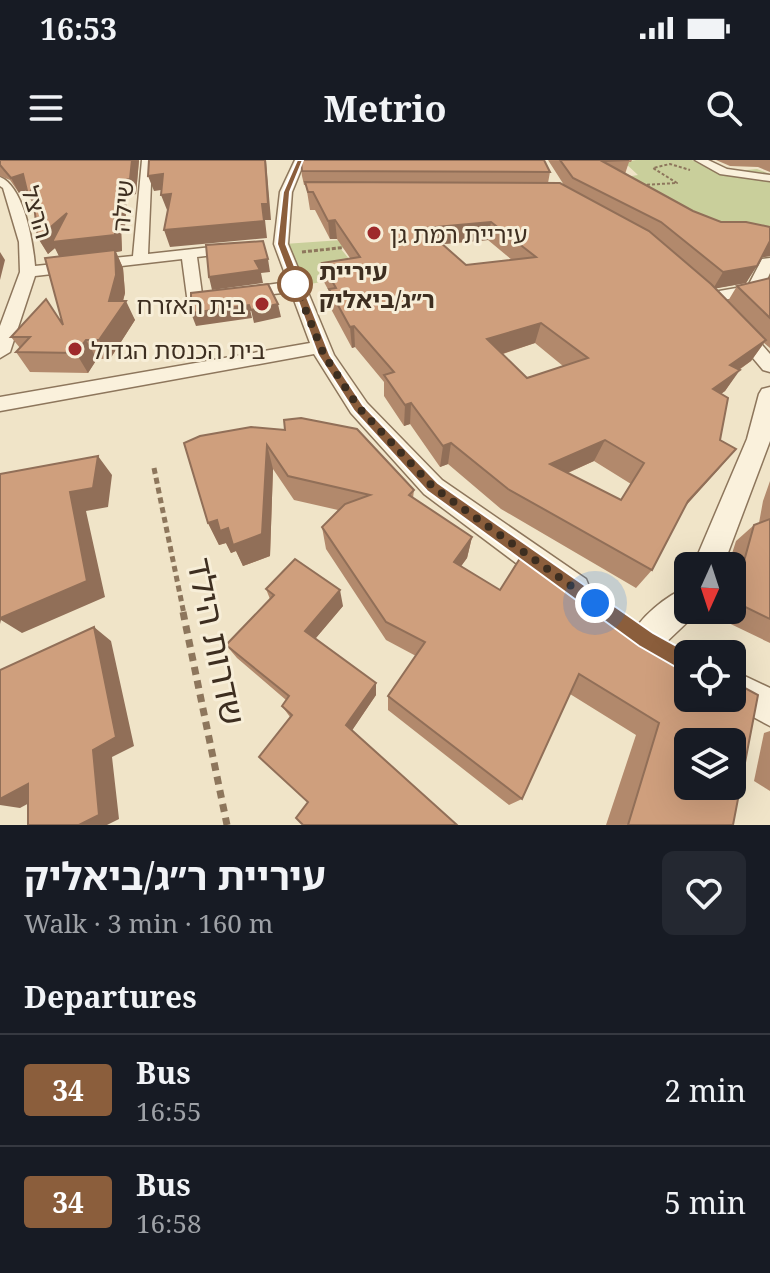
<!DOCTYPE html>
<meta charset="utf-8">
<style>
:root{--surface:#171b24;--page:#242831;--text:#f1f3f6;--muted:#9ea1a6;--line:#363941}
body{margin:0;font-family:"Noto Serif","Noto Sans Hebrew",serif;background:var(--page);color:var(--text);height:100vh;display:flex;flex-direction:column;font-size:30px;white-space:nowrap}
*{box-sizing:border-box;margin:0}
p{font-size:26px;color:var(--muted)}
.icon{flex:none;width:44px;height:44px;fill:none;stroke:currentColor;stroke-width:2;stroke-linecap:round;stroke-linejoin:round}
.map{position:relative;height:665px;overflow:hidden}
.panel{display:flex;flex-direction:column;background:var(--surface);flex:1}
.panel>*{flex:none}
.badge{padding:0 16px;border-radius:6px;font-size:28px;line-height:52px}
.needle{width:52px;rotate:183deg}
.fabs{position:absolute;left:674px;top:392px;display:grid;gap:16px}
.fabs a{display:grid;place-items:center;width:72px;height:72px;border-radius:12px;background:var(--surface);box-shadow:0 8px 32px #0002;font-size:40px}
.you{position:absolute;width:40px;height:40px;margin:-20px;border:6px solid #fff;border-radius:50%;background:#1a73e8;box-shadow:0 0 0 12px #1a73e833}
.map>.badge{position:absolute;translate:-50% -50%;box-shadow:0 0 0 4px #fff}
h2{padding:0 24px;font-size:30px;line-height:72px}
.round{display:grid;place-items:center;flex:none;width:84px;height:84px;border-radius:12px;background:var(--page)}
.headline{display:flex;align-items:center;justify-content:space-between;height:136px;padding:0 24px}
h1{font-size:38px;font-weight:700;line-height:60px}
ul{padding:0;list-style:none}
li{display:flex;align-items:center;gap:24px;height:112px;padding:0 24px;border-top:2px solid var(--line)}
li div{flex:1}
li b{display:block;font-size:30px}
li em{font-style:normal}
li .badge{min-width:88px;font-weight:700;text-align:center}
.status{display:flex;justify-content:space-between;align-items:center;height:56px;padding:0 40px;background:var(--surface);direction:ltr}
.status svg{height:22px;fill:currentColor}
header{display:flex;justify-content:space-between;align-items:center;height:104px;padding:0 24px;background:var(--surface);font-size:36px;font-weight:700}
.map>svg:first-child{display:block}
</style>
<div class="status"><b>16:53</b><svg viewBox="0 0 49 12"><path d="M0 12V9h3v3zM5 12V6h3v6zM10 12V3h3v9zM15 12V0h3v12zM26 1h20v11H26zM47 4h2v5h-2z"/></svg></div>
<header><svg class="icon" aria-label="menu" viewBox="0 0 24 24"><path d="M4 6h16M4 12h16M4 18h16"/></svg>Metrio<svg class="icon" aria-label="search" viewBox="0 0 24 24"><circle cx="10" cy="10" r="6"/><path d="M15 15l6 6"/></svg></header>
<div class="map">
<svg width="770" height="665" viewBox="0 0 770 665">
<rect width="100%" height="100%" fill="#f0e4c8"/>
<g fill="#c9cf9b">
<polygon points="636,0 692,0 718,13 757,9 770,14 770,83 568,34 562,21 606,20 638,15 624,2"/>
<polygon points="356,79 341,89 354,105 334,120 298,126 284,84"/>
</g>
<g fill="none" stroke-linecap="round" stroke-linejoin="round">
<g stroke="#8d765c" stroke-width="3">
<g id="minor">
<path d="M142,0h10l-4,94 91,-10 7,4 -7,4 -42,5 5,37 86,-12 -14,-38 6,-52 15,-32h10l-13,32 -4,52 46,111 33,48 75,77 144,99 4,10 -4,10 -11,4 -11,-4 -140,-105 -73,-81 -37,-59 -314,57v-14l310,-54 -19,-51 -103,12 -6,-45 -147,17 -25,76 -10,6v-32l20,-54 -1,-30 -16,-54 -3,-2v-9c24,10 33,65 35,89l98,-10z"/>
<polygon points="695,0 708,0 727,9 770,15 770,21 720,14"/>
<polygon points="770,98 770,113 761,133 708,143 699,138 702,134 748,126 762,99"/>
<polygon points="736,161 743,163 770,194 770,212 763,210 727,167"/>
<polygon points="770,227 770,281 723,406 693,406 747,279 759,234 762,229"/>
<path d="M688,427v23l11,1 -41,39 -12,5 -12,-5 -4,-11c8,-21 37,-44 58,-52z"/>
<polygon points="732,510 770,528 770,566 720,539 732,538"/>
</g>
</g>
<polyline stroke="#8d765c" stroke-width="2" stroke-dasharray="3 2" stroke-linecap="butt" points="642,25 677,23 653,8 670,4 690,10"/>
<polyline stroke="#8d765c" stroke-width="3" stroke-dasharray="4 2" stroke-linecap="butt" points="302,92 348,87"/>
<polyline stroke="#8d765c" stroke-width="5" stroke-dasharray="6 4" stroke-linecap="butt" points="154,308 184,454"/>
<polyline stroke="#8d765c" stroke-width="7" stroke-dasharray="8 6" stroke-linecap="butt" points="183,452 227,665"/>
<use href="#minor" fill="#faf1dc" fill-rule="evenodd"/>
</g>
<g fill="#b2896c" fill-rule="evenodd">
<polygon points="0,0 139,0 136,34 127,36 125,67 121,68 122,91 116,92 123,108 125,133 123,141 135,160 110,199 97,199 88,213 30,212 16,192 20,188 11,177 63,165 60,97 55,88 48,94 38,78 35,47 27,30 19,33 10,20 0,16"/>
<path d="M548,0h84l-1,2h-2l-4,12 68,37 28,11 49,5v29l-9,1 -15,26 -30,5 12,13 9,-15 33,-8v70l-6,-5 -13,18 -12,9 -14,21 -4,3 -1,46 16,9 -50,56 -34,65 -16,18 -135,-79 -53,-45 -8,3 -30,-43 -6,2 -20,-30v-14l-29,-35 -3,1 -21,-39 -1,-16 -6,-11 -2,-19 28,-5 -13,-19h-7l-15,-29h-5l-4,-25h-2l-2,-9 -2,-14 250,10 -2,11 16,2zM488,80l24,20 -46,5 -23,-21zM535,183l28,23 -36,12 -24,-24zM594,301l37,23 -10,16 -53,-27z"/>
<polygon points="716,0 770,0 770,12 758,7 730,6"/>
<polygon points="251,267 414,330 413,338 472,377 467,398 461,406 500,430 617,457 733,665 606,665 636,575 570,534 522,639 509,645 388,550 388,536 416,496 386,480 326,389 322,367 338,350 294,340 273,309 270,396 243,406 236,391 231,393 226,383 219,385 208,363"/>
<polygon points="770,321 770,483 714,456 716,450 732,450 732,406 728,406 736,381 754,365 759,363 763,341"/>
<polygon points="266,429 343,446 315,479 376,535 352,570 308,642 290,557 282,546 286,540 237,498 226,485 270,439"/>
<polygon points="770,571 770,631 754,621 764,573"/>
</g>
<g fill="#916f58">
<polygon points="132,0 139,0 136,34 127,36 125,67 121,68 122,91 116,92 123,108 125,133 121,148 126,141 135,160 110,199 99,180 55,88 48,94 38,78 67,53 114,51 121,21"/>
<polygon points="265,0 266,0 271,60 265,60 267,78 170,87 164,70"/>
<polygon points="23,14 30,29 19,33 11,18"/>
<polygon points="163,14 168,29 154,31 148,16"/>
<polygon points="32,29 37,50 28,35"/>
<polygon points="171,34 176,49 167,50 161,35"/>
<polygon points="335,60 337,79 330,79 328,61"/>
<polygon points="491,62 488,80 422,86 424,68"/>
<polygon points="770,81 770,96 759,98"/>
<polygon points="0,92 5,100 0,120"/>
<polygon points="268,99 270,112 261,113 263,123 212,130 209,117 255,101"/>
<polygon points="757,106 746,123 713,129 723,112"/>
<polygon points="278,144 281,157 254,163 251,150"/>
<polygon points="249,145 252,158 196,166 191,153"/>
<polygon points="541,163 535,183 483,200 487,179"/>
<polygon points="354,166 355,187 352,188 350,167"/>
<polygon points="86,180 97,199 88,213 76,193"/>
<polygon points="766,180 751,201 715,226 730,205"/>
<polygon points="740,210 725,231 698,250 713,229"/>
<polygon points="411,243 410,264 404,266 405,245"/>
<polygon points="605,280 594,301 542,324 550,304"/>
<polygon points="451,283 448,304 440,307 443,286"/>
<polygon points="267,285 273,309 270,396 243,406 236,391 231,393 226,383 219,385 208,363 217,360"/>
<polygon points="736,289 719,309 672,361 688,341"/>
<polygon points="98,296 112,315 108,347 86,351 105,437 22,473 1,460 0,464 0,409 70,332"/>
<polygon points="472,377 467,398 449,423 454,402"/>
<polygon points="340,430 343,446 310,485 305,471"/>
<polygon points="94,467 111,481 134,586 112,597 119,659 107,665 79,665 93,590"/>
<polygon points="376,523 376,535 349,575 346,565"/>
<polygon points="28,624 53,630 20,648 0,645 0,639"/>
</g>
<g fill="#cf9f7d" stroke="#916f58" stroke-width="2" fill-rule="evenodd">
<polygon points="0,0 132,0 130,19 121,21 118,51 114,51 115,75 52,82 67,53 38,78 32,29 28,35 23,14 11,18 0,5"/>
<polygon points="149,0 265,0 268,44 262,44 264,61 164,70 171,34 161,35 163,14 148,16"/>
<polygon points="301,0 544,0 550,12 302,11"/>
<polygon points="560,0 629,0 602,1 693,51 721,62 746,62 770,67 770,81 757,106 723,112 661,62 573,18"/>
<path d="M305,22l255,1 89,48 62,53 55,56 -36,25 10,5 -27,19 15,9 -8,42 16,9 -48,52 -36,69 -144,-81 -57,-46 -8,3 -32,-43 -6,2 -21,-30 10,-3 -40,-46 -4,1 -21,-38 7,-1 -14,-25 38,-6 -25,-37 -7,1 -15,-29h-5zM491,62l45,35 -70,8 -42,-37zM541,163l47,35 -61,20 -40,-39zM605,280l39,23 -23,37 -71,-36z"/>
<polygon points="263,81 268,99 255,101 260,110 209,117 206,85"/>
<polygon points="115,90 116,115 109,141 126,141 99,180 86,180 76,193 16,192 30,177 11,177 46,139 63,165 45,98"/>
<polygon points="770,118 770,158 737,126"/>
<polygon points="268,124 278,144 251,150 249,145 191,153 191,133"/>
<path d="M301,258l56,11 57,61 -5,5 63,42 -18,25 46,28 22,-35 81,45 16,11 -2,6 71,40v41h44v-17l26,14 -25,130h-105l31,-102 -80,-49 -57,125 -134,-103 37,-54 -39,-20 -64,-95 23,-23 25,-9 -82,-19 -21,-31 -5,89 -29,11 -5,-17 -8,3 -3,-11 -9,3 -24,-80 16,-7 51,-9 34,3 -1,-10zM688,582h44v44h-44z"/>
<polygon points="98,296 93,328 70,332 87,421 0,458 0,314"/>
<polygon points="770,359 770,459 733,441 754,365"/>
<polygon points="295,399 340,430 305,471 376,523 346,565 457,665 303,665 296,658 308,642 259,597 292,555 282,546 289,536 226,485 274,435 266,429"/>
<polygon points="94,467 116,577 93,590 99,655 79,665 28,665 28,624 0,639 0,510"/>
</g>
<polygon fill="#8b5e3c" stroke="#fff" stroke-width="2" points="297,0 303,0 290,32 286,84 330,195 363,245 438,323 653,473 695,496 698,503 695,510 688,513 681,510 639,486 427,331 354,251 318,195 277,84 283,32"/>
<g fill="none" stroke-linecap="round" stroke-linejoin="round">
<polyline stroke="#3d2e20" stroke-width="8" stroke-dasharray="0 14.4" points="295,124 324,195 359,248 433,327 595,443"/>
</g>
<g fill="#9e2a2b" stroke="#f7eed8" stroke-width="3">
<circle cx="374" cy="73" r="8"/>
<circle cx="262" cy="144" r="8"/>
<circle cx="75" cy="189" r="8"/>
</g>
<circle fill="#fff" stroke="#8b5e3c" stroke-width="4" cx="295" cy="124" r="16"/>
<g text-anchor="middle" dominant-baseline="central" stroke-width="6" stroke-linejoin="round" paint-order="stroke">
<g font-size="24" fill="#3d2e20" stroke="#f7eed8">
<text transform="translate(122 46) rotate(-85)">שילה</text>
<text transform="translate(38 52) rotate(73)">הרצל</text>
</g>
<g font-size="24" fill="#3d2e20" stroke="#f7eed8" text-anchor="start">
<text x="390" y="73">עיריית רמת גן</text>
<text x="246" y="144" text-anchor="end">בית האזרח</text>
<text x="91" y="189">בית הכנסת הגדול</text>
</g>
<g font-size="24" font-weight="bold" fill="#3d2e20" stroke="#f7eed8" text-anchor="start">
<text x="319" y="110">עיריית<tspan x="319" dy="28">ר״ג/ביאליק</tspan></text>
</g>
<g font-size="34" fill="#3d2e20" stroke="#f7eed8">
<text transform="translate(217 481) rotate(78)">שדרות הילד</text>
</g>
</g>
</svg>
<div class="fabs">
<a><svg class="needle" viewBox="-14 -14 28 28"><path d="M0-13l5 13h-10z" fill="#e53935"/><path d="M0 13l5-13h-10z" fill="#9ea1a6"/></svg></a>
<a><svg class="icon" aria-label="locate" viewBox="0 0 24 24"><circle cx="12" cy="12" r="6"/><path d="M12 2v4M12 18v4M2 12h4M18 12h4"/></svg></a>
<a><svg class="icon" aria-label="layers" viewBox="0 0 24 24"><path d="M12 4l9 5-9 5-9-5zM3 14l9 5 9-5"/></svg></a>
</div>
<div class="you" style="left:595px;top:443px"></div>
</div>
<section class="panel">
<div class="headline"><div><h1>עיריית ר״ג/ביאליק</h1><p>Walk · 3 min · 160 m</p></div><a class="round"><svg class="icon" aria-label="heart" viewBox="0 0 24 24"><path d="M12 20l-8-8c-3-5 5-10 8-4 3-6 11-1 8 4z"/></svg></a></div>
<h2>Departures</h2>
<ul>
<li><span class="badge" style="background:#8b5e3c;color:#fff">34</span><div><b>Bus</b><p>16:55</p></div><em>2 min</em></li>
<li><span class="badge" style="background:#8b5e3c;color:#fff">34</span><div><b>Bus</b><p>16:58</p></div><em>5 min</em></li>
</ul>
</section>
